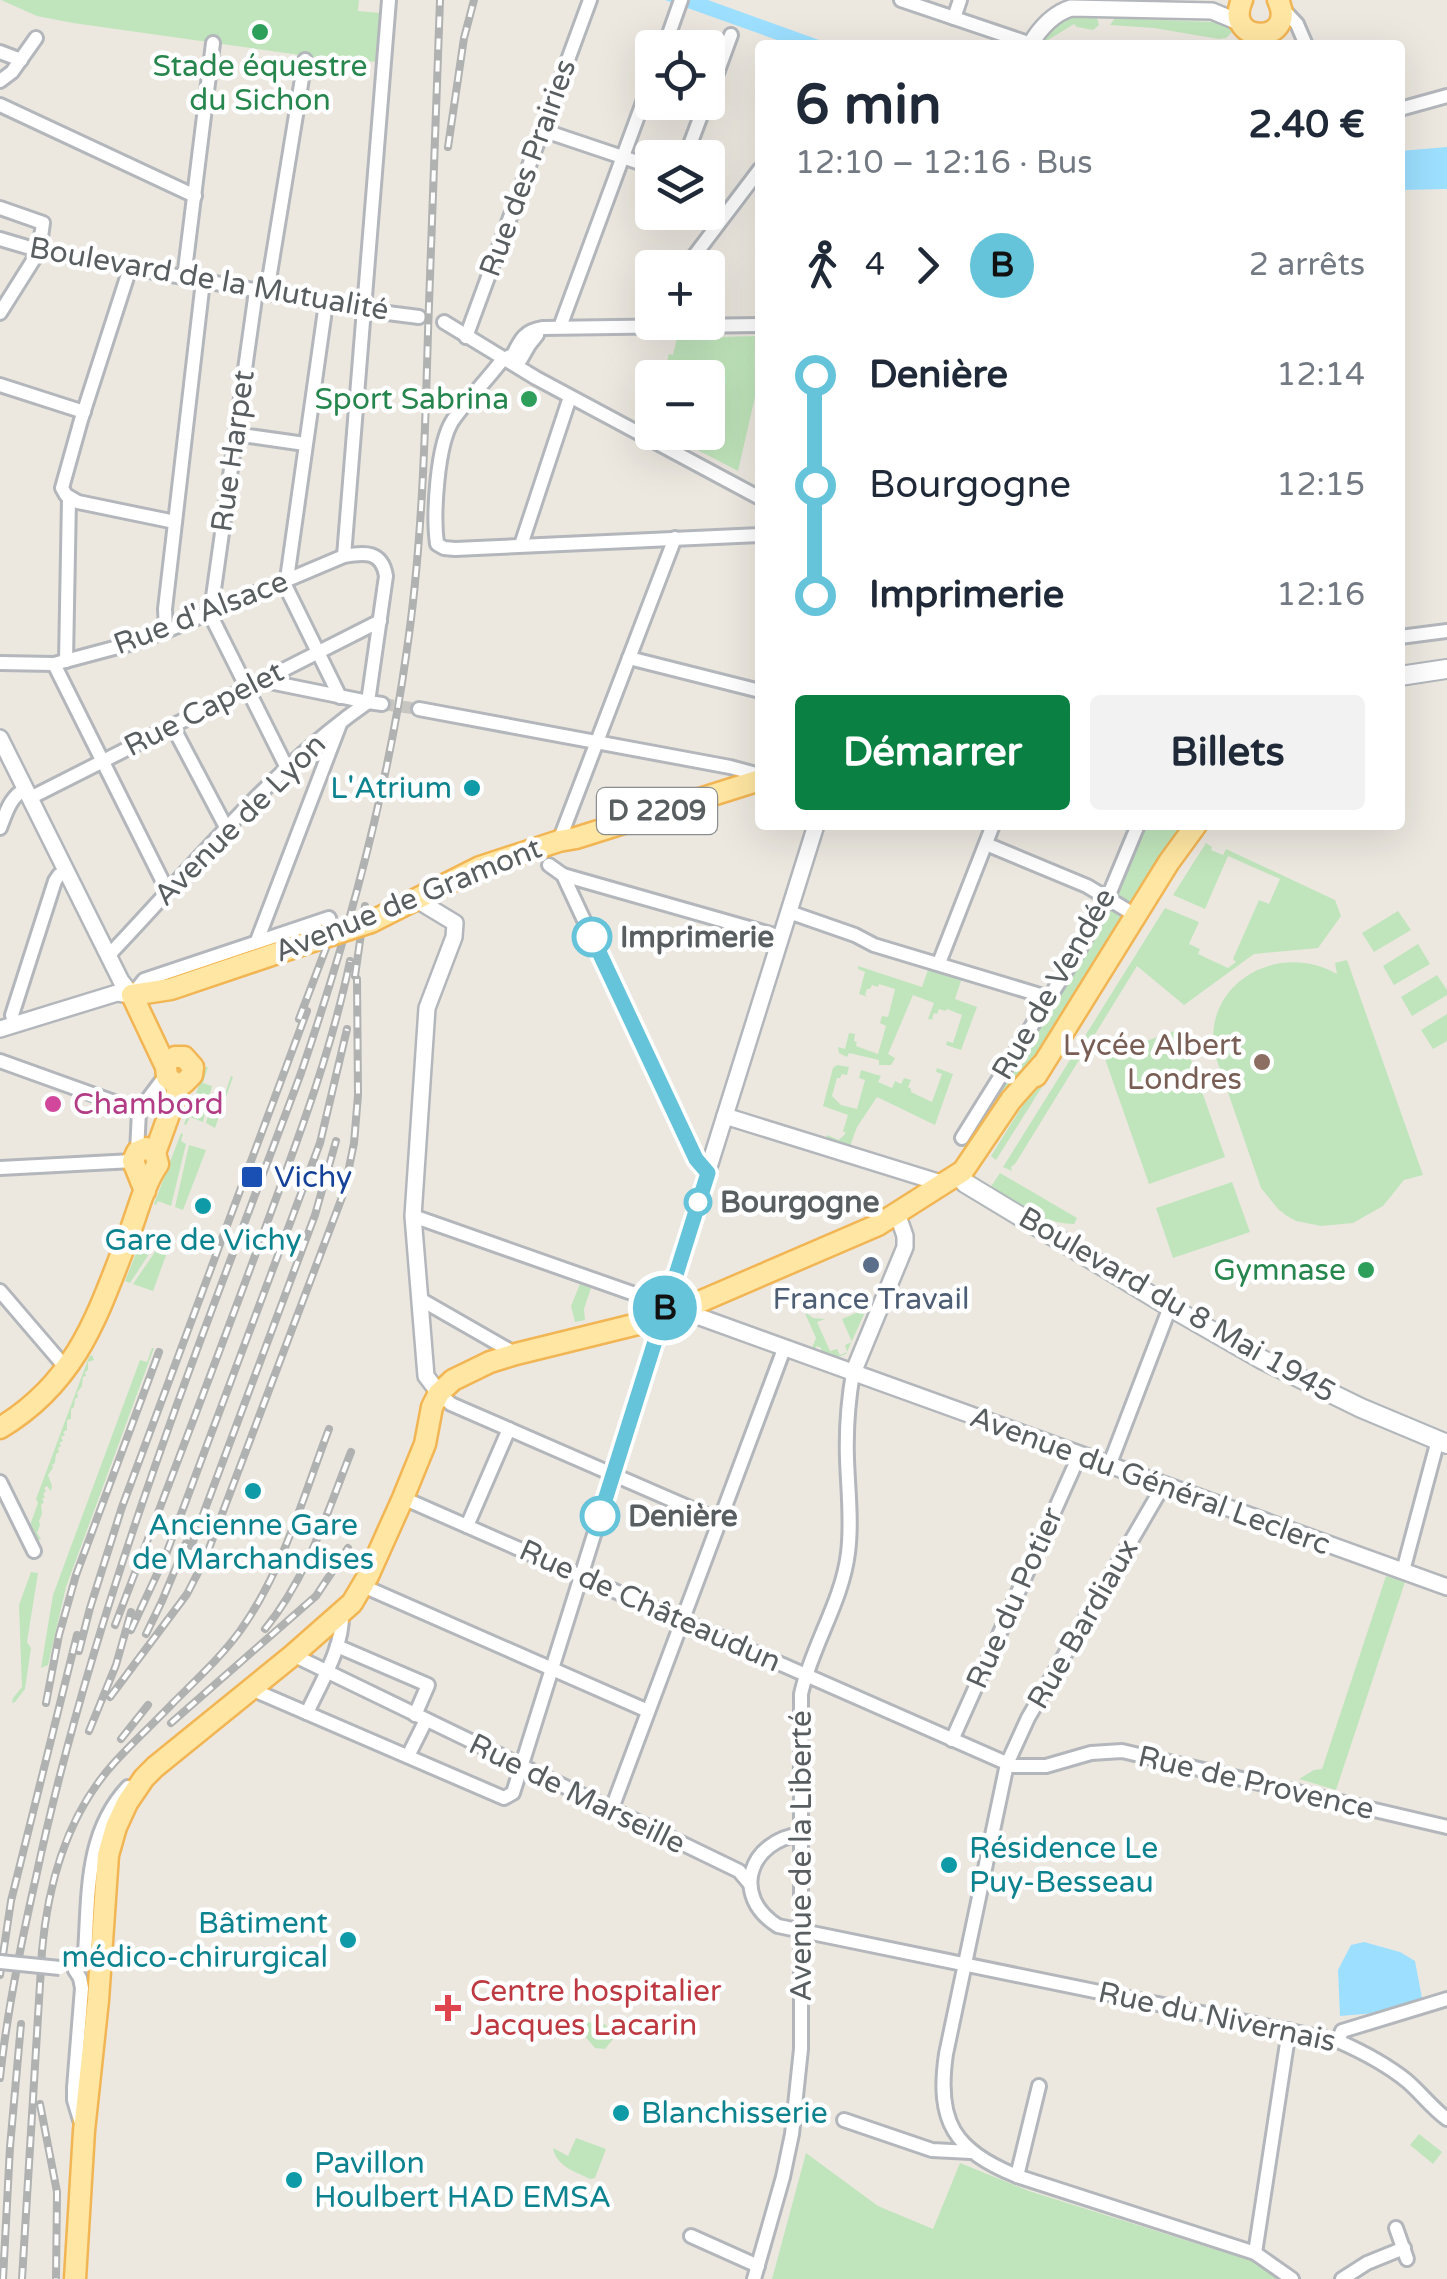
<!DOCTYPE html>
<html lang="fr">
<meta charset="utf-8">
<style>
:root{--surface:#fff;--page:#f2f2f3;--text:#1f2937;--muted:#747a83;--accent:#0b8043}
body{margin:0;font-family:"Varela Round",sans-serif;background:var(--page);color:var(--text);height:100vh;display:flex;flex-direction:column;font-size:38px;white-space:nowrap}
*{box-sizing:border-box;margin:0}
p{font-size:32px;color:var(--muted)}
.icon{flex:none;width:55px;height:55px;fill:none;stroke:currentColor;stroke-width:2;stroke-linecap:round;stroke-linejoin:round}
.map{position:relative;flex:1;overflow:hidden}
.details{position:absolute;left:755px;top:40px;width:650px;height:790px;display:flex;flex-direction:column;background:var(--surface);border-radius:10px;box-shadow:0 10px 40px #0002}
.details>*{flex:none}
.badge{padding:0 20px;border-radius:32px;font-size:35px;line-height:65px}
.buttons{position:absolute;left:635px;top:30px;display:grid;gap:20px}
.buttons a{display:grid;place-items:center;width:90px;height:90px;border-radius:10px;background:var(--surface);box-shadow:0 10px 40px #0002;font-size:50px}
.map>.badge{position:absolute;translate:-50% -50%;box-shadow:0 0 0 5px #fff}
.legs{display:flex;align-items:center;gap:15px;height:110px;padding:0 40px;font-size:32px}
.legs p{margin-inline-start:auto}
.overview{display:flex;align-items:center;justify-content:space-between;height:170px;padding:0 40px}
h1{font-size:55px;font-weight:700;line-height:75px}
.action{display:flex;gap:20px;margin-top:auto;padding:20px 40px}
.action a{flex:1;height:115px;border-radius:10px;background:var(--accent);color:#fff;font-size:40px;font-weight:700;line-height:115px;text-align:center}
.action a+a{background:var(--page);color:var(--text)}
ul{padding:0 40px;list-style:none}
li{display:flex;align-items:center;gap:35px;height:110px;font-size:38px}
li i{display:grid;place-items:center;width:15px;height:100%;margin:0 12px;background:currentColor}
li i::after{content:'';width:25px;height:25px;margin:-12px;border:8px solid;border-radius:50%;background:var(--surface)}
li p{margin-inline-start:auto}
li:first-child i{background:linear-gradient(#0000 50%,currentColor 0)}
li:last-child i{background:linear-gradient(currentColor 50%,#0000 0)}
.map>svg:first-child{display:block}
</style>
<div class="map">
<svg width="1447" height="2279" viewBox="0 0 1447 2279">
<rect width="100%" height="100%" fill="#ece8e0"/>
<g fill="#c0e5bc">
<polygon points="1,0 359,0 358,11 380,13 376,62 350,59 349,62 73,23 37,16"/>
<path d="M1078,16l19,1 2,8 -6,5 -16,-3 -3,-3 -26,16 2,5h-9c7,-18 21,-24 37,-29z"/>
<polygon points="1115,18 1212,22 1226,25 1233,31 1226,38 1219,39 1154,28 1110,25"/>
<polygon points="760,336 760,375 738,471 665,433 708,432 708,378 663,377 669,354 673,355 677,338"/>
<path d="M1143,825h33l3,5 -14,27 -32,45c-9,0 -15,-3 -18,-12z"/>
<polygon points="1206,843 1212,847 1211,850 1223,855 1226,849 1335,900 1341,916 1318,948 1254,954 1184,1005 1137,966 1015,1164 1011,1167 1012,1171 1003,1167 1165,908 1199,922 1189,944 1200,949 1198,954 1228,968 1236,962 1233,959 1259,900 1269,904 1280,879 1228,856 1205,909 1173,895"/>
<polygon points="1110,907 1122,913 1124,917 1036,1064 983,1131 979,1120"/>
<polygon points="1398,911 1411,930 1374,952 1362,933"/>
<polygon points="1134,927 1140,931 996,1160 991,1156"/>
<polygon points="1418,944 1430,964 1394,985 1383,966"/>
<path d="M1347,960l76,215 -19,5 -21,26 -30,17 -32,3 -25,-5 -9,-5 -9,-7 -17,-21 -46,-133c-15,-71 63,-115 122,-81l-2,-11z"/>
<polygon points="858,966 922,987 929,967 962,978 955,999 977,1007 961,1050 946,1045 947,1041 953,1043 962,1015 947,1009 945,1011 939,1009 937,1014 934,1013 932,1019 935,1020 928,1019 934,1003 913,995 888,1054 895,1058 891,1065 879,1065 879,1060 849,1053 847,1057 839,1053 838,1047 845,1049 849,1033 855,1034 854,1041 857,1042 856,1046 878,1054 886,1026 880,1023 882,1016 888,1017 895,989 879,984 878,987 872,985 870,989 867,989 865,995 868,997 859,994 865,972 858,969"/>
<polygon points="1437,975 1447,990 1447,995 1412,1016 1401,997"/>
<polygon points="1447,1014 1447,1041 1433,1049 1421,1030"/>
<polygon points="1180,1029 1225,1157 1149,1184 1104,1056"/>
<polygon points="837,1065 849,1067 847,1075 842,1074 840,1078 837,1078 832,1096 841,1105 857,1109 865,1080 859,1078 861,1070 881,1076 878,1082 892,1088 895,1081 901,1084 904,1078 911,1080 908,1087 911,1089 911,1092 932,1102 942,1074 936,1072 937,1068 953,1074 935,1125 877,1097 857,1127 850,1146 826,1138 827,1135 839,1140 846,1133 843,1131 848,1115 823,1106 833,1068"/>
<polygon points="206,1067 208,1067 203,1083 212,1086 203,1122 190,1117 186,1125 184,1124"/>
<polygon points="231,1076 233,1077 215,1128 206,1123 216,1088 226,1091"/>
<polygon points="181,1133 183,1134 181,1141 186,1144 171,1206 158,1201 156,1205 154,1204"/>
<polygon points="189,1145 206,1150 183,1210 175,1207"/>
<path d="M1000,1173l77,45 -3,6c-33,-1 -57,-19 -84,-36z"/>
<polygon points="1232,1182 1250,1232 1173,1258 1156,1208"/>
<polygon points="143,1235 145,1236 144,1241 155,1245 130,1283 125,1281"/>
<polygon points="159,1246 168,1250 153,1291 133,1284"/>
<polygon points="580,1284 591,1288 584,1309 585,1320 575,1322 571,1306"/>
<polygon points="870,1301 846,1354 838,1357 821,1351 821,1348 817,1346 815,1349 812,1348 816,1338 804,1311 813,1318 825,1319 817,1322 830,1351 837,1349 840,1355 847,1352 845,1345 852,1342 842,1319 863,1310 861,1303"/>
<polygon points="152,1348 154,1348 66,1587 48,1665 41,1668 53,1595 140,1360 147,1362"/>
<polygon points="92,1355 94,1360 88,1362 88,1370 85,1372 86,1376 83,1377 82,1386 77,1393 78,1397 75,1399 74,1407 71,1409 71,1419 67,1420 67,1430 63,1432 65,1435 61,1437 63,1441 59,1443 61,1446 58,1448 59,1452 56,1454 55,1463 52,1465 53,1468 48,1475 52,1486 51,1491 47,1486 44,1488 46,1491 43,1494 45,1497 42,1499 44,1502 41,1505 42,1514 39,1521 40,1525 37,1533 41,1539 36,1541 29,1528 38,1503 36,1499 89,1357"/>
<polygon points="31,1572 38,1573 27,1642 31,1648 25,1689 15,1702 12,1703 13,1698 22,1687 19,1605"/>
<polygon points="1386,1576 1405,1582 1336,1790 1299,1779 1314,1770 1322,1769"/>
<polygon points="586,2021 599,2026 605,2024 614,2038 605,2049 595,2048 582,2033 583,2023"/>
<polygon points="1419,2134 1442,2152 1433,2164 1410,2145"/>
<path d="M576,2138l30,11 -11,29 -5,1c-16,-8 -34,-13 -37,-31l15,8z"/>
<polygon points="806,2153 878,2206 933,2229 960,2163 1029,2191 1252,2261 1278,2279 772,2279"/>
</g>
<g fill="#9ddfff">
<polygon points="665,0 708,0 833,45 791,45"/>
<polygon points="1447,147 1447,189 1400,190 1400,151"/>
<polygon points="1364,1942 1400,1952 1415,1961 1422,1998 1376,2013 1340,2016 1338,1970 1351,1945"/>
</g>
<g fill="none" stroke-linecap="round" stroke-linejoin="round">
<polyline stroke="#c7c6c0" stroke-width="12" stroke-dasharray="12 6" stroke-linecap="butt" points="382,704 419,709"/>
<g stroke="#b3b7bb" stroke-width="18">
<g id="minor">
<polyline points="901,0 1031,44"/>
<polyline points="1281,7 1297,24 1306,45"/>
<polyline points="954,18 960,0"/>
<polyline points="664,48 681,0"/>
<polyline points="0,52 21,60"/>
<polyline points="0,81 12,72 36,38"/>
<polyline points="708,98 731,35"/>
<polyline points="0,105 195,196"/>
<polyline points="1400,109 1447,96"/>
<polyline points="542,130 652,167"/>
<polyline points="685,158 706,102"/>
<polyline points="0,208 43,223 39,251 0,313"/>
<polyline points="0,239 44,252 364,310 419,317"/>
<polyline points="130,268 81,420 62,488 66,495 78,502 175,522"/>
<polyline points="685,268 760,169"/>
<polyline points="184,278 213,43"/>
<polyline points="256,291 211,611 213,620 286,766"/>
<polyline points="267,292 305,60"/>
<polyline points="444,322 536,378 760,498"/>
<polyline points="560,327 652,78"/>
<polyline points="643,327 652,310"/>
<polyline points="466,337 590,0"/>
<path d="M513,355l-10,4c-16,21 -35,40 -50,61 -16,24 -20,95 -16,124l7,4 11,1 305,-14"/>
<path d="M513,355c8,-17 12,-24 30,-27l217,-3"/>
<polyline points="506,359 521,359 529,345 537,335"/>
<polyline points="0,385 84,412"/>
<polyline points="235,434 305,444"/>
<polyline points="521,545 570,397"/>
<polyline points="344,556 389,0"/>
<polyline points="287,579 326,303"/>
<polyline points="283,581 340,697"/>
<polyline points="166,631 165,609 203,281"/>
<polyline points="1400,637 1447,631"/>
<polyline points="629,658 760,691"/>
<polyline points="66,661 69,498"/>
<path d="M0,663l54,1 75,-20 37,-13 178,-75c21,-4 38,-5 42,20l-18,126 -108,-22"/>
<polyline points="54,664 168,892"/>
<polyline points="419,709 730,767 760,775"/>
<polyline points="172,725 227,829"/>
<polyline points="30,798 380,621"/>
<path d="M0,828c6,-15 10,-32 26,-39"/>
<polyline points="559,841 675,538"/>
<polyline points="986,844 1087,886 1135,915"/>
<polyline points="549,865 563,875 695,1159 708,1173"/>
<polyline points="563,875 781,937"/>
<polyline points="789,912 855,935 874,945 1050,998"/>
<polyline points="257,941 340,724"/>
<path d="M109,955c83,-87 160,-184 259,-253l14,2"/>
<polyline points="939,963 993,825"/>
<polyline points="132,995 144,980 329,918"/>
<polyline points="15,1025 12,1015 55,881 59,875 67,871"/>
<polyline points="0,1061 139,1111"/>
<polyline points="962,1138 1079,950 1108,897 1138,825"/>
<polyline points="137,1152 139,1111 166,1075"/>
<polyline points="0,1168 133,1161"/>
<polyline points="413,1216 666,1305"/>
<polyline points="0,1291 66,1368"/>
<polyline points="420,1299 516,1354"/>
<polyline points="439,1393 451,1404 720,1521"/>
<polyline points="1109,1466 1170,1307"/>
<polyline points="0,1482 34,1551"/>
<path d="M1163,1486l-135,232 -21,46 -61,290c-10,68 8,96 71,122l238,77 37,26"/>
<polyline points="403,1498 1013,1766 1046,1766 1091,1753 1122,1751 1447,1827"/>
<polyline points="467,1526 509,1429"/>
<polyline points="1403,1571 1438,1440"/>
<polyline points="363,1586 648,1711"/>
<polyline points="337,1646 428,1685 415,1715"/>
<polyline points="293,1655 739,1871 750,1884"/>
<polyline points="251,1689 504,1798 513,1793 662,1318"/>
<path d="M307,1713c14,-31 36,-65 35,-99"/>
<polyline points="952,1740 1079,1456"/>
<polyline points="408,1756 426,1720"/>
<polyline points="611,1811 784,1349"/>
<path d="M802,1834c-53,6 -72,62 -24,92l560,115c25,11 48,23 69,40 14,12 25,27 40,38"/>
<path d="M75,1970l7,-5 3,-12c4,-59 0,-120 43,-166"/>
<polyline points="75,1970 80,1978 82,1988 74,2088 74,2100 80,2120"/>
<polyline points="1338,2041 1342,2031 1447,1999"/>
<polyline points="844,2120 932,2150 971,2152"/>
<polyline points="1017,2176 1039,2086"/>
<polyline points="1396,2228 1407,2259"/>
<polyline points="691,2236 758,2266"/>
<polyline points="1255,2253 1289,2030"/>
<path d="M754,2279l29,-102 9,-43 9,-85v-355c11,-49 41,-92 47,-141 4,-31 0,-63 -1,-94 -1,-30 1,-57 6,-86"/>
<polyline points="1342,2279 1367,2263 1404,2248"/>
</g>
</g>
<g stroke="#b3b7bb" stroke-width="20">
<g id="tertiary">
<path d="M1030,45c10,-17 22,-31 41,-37l141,3 29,12"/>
<polyline points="0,738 121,981 132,995"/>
<polyline points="417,900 455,923 454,937 427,1008 413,1216 426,1376 439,1393"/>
<polyline points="0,1029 117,993 132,995"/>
<polyline points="725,1116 944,1184"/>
<polyline points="675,1308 1447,1587"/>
<polyline points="662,1317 816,825"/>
<polyline points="853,1373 905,1247 905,1236 897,1213"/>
</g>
</g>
<g stroke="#b2b7bb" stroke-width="22">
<g id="secondary">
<polyline points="1400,676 1447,669"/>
<polyline points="965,1183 1170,1307 1261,1359 1361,1408 1447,1444"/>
</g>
</g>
<g stroke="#f2b554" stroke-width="25">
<g id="primary">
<path d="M1242,0c-20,45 57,45 36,0"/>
<polyline points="371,922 480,867 559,841 576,838 760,780"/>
<polyline points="132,995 171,989 325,937"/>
<polyline points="132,995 166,1067 167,1077 176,1084 184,1083 192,1075 193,1067 184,1057 175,1057"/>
<polyline points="1036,1076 1169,862 1196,825"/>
<polyline points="155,1153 180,1084"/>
<path d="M0,1428c80,-48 99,-118 131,-199 8,-22 14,-46 27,-65l-3,-11 -9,-5 -9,4 -4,9 12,30"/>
<polyline points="75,2279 84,2131 98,2000 108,1855 116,1827 127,1803 144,1778 155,1767 293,1655 352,1603 368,1576 403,1498 425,1444 432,1407 439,1393 453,1380 490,1362 516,1354 662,1318 878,1225 963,1171 1011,1100 1042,1065"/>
</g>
</g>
<use href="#minor" stroke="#fff" stroke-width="12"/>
<use href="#tertiary" stroke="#fff" stroke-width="15"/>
<use href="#secondary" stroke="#fff" stroke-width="18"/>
<use href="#primary" stroke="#ffe6a2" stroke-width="20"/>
<g stroke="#b0b1b1" stroke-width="8">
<g id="rail">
<polyline points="448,147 464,38 474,0"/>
<polyline points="355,976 365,906"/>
<polyline points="299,1019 331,935"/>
<polyline points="186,1560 315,1215 336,1141"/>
<path d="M115,1625c49,-128 98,-255 145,-383 34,-93 70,-184 90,-281"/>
<path d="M265,1629c42,-51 62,-116 86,-177"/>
<polyline points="131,1630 165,1557 320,1143 347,1029"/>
<polyline points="146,1634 162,1601 186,1543"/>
<polyline points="79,1651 90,1608 122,1507 307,1011"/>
<polyline points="110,1697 187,1594 205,1559 344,1192 354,1143 358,1095 357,979"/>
<polyline points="46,1703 59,1635 76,1575 159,1352"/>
<polyline points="171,1723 316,1596 348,1548"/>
<polyline points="89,1731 116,1665 131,1612"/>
<polyline points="121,1739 148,1705"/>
<polyline points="0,1975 11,1901 77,1635"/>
<path d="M0,2078c7,-68 21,-135 36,-201 59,-277 166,-539 265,-804 46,-135 85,-275 105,-417 16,-107 19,-215 22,-324 4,-110 8,-221 12,-332"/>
<polyline points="40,2104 57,2192 56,2279"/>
<polyline points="3,2279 10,2147 21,2024"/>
<path d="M22,2279l20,-328c6,-68 25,-136 72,-188 19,-21 40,-40 59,-60 23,-23 48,-46 67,-72 43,-60 63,-134 89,-202"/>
</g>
</g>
<use href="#rail" stroke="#fff" stroke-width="4" stroke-dasharray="11" stroke-linecap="butt"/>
<g stroke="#b3b7bb" stroke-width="18" stroke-linecap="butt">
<polyline id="minor-bridge" points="0,1962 60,1968"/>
</g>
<g stroke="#f2b554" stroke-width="25" stroke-linecap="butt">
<polyline id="primary-bridge" points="325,937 371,922"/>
</g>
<use href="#minor-bridge" stroke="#fff" stroke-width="12"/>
<use href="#primary-bridge" stroke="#ffe6a2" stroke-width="20"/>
</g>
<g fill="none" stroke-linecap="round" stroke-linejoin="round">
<g stroke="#fff" stroke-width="22">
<polyline id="line-1" points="592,937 696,1159 708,1173 600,1516"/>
</g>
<use href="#line-1" stroke="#66c4da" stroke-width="15"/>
</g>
<g fill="#2e9e5b" stroke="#fff" stroke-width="4">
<circle cx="260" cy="32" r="10"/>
<circle cx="529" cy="399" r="10"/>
<circle cx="1366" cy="1270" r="10"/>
</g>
<g fill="#0f9aa8" stroke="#fff" stroke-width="4">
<circle cx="472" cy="788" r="10"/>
<circle cx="203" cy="1206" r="10"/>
<circle cx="253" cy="1491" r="10"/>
<circle cx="949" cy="1865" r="10"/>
<circle cx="348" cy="1940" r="10"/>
<circle cx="621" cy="2113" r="10"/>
<circle cx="294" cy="2180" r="10"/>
</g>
<g fill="#fff" stroke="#66c4da" stroke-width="5">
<circle cx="592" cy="937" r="18"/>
<circle cx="698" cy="1202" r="12"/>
<circle cx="600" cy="1516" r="18"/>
</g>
<circle fill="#8d6e63" stroke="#fff" stroke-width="4" cx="1262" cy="1062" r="10"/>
<circle fill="#d1479c" stroke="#fff" stroke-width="4" cx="53" cy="1104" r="10"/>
<rect fill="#1a4fb4" stroke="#fff" stroke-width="4" x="240" y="1165" width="24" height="24" rx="5"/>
<circle fill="#5c6f8a" stroke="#fff" stroke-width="4" cx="871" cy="1265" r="10"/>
<path fill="#e0444e" stroke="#fff" stroke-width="4" d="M443 1993h10v10h10v10h-10v10h-10v-10h-10v-10h10z"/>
<g text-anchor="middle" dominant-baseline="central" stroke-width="9" stroke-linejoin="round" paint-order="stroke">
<rect fill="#fff" stroke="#8b8e90" stroke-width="2.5" x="597" y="788" width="120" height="46" rx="8"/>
<g font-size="28" font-weight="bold" fill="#595e61">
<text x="657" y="811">D 2209</text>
</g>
<g font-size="30" fill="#27864d" stroke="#fff" text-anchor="end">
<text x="260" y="66" text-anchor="middle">Stade équestre<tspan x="260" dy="34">du Sichon</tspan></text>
<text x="509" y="399">Sport Sabrina</text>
<text x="1346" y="1270">Gymnase</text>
</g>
<g font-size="30" fill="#595e61" stroke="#fff">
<text transform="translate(528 168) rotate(-70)">Rue des Prairies</text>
<text transform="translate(209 279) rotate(10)">Boulevard de la Mutualité</text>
<text transform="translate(233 451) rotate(-82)">Rue Harpet</text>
<text transform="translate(201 613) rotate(-21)">Rue d'Alsace</text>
<text transform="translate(204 709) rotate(-27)">Rue Capelet</text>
<text transform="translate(240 820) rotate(-45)">Avenue de Lyon</text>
<text transform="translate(408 900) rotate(-22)">Avenue de Gramont</text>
<text transform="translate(1054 984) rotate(-60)">Rue de Vendée</text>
<text transform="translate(1177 1305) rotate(30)">Boulevard du 8 Mai 1945</text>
<text transform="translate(1150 1481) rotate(20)">Avenue du Général Leclerc</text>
<text transform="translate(1015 1598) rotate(-66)">Rue du Potier</text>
<text transform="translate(650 1606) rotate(24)">Rue de Châteaudun</text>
<text transform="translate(1083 1624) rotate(-60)">Rue Bardiaux</text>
<text transform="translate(1256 1783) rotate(13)">Rue de Provence</text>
<text transform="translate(577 1794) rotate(26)">Rue de Marseille</text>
<text transform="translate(801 1856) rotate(-90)">Avenue de la Liberté</text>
<text transform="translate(1217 2017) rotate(12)">Rue du Nivernais</text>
</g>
<g font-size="30" fill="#0d838f" stroke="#fff" text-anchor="start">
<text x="452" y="788" text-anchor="end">L'Atrium</text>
<text x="203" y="1240" text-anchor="middle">Gare de Vichy</text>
<text x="253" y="1525" text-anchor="middle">Ancienne Gare<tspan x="253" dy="34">de Marchandises</tspan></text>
<text x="969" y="1848">Résidence Le<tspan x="969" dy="34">Puy-Besseau</tspan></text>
<text x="328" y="1923" text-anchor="end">Bâtiment<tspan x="328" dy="34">médico-chirurgical</tspan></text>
<text x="641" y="2113">Blanchisserie</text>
<text x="314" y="2163">Pavillon<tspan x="314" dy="34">Houlbert HAD EMSA</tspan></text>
</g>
<g font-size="30" font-weight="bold" fill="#595e61" stroke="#fff" text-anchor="start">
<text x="620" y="937">Imprimerie</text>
<text x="720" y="1202">Bourgogne</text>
<text x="628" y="1516">Denière</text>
</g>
<g font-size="30" fill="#785e54" stroke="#fff" text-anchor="end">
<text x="1242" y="1045">Lycée Albert<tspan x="1242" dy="34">Londres</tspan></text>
</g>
<g font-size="30" fill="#b23c85" stroke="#fff" text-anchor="start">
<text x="73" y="1104">Chambord</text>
</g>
<g font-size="30" fill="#164399" stroke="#fff" text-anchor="start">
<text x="274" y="1177">Vichy</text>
</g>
<g font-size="30" fill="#4e5e75" stroke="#fff">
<text x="871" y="1299">France Travail</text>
</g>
<g font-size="30" fill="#be3a42" stroke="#fff" text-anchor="start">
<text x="470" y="1991">Centre hospitalier<tspan x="470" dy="34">Jacques Lacarin</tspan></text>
</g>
</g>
</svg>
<div class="buttons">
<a><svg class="icon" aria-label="locate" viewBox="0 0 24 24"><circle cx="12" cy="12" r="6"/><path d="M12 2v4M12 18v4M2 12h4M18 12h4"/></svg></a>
<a><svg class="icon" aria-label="layers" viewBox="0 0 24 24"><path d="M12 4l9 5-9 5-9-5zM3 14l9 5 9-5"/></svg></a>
<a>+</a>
<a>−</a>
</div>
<b class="badge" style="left:665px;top:1308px;background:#66c4da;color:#111">B</b>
<section class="details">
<div class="overview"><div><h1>6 min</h1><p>12:10 – 12:16 · Bus</p></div><b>2.40 €</b></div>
<div class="legs"><svg class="icon" aria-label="walk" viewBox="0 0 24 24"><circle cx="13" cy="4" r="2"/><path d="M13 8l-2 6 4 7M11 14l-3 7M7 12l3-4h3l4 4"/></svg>4<svg class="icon" aria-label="forward" viewBox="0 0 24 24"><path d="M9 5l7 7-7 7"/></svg><b class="badge" style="background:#66c4da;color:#111">B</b><p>2 arrêts</p></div>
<ul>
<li><i style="color:#66c4da"></i><b>Denière</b><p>12:14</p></li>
<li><i style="color:#66c4da"></i><span>Bourgogne</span><p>12:15</p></li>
<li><i style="color:#66c4da"></i><b>Imprimerie</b><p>12:16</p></li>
</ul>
<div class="action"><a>Démarrer</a><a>Billets</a></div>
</section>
</div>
